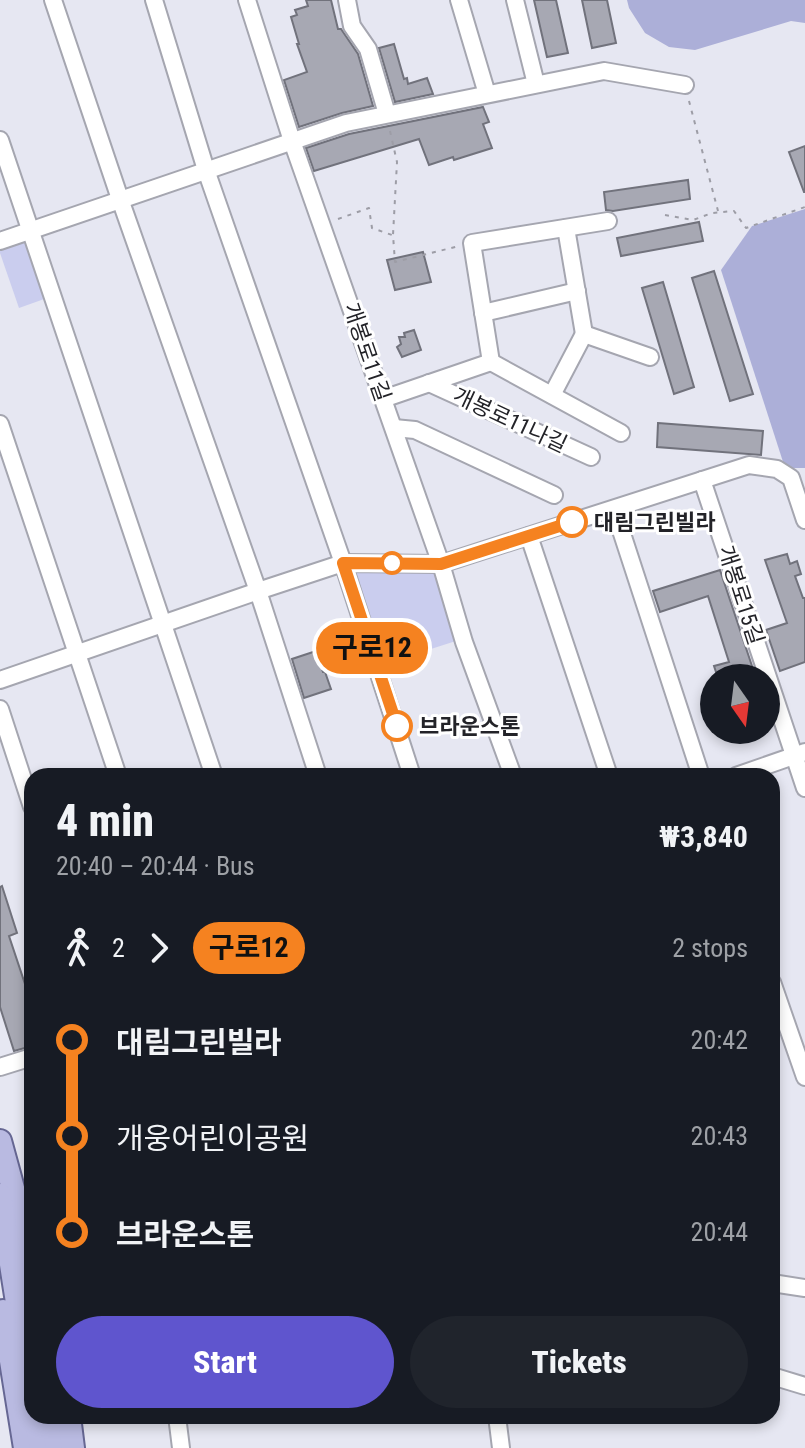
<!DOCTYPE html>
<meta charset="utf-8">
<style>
:root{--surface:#171b24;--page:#20242c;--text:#f1f3f6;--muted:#9ea1a6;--accent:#5f55ce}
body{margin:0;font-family:"Roboto Condensed","Noto Sans KR",sans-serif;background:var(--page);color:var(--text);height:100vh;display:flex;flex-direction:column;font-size:30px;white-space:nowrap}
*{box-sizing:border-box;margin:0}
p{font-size:26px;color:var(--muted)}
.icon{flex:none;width:44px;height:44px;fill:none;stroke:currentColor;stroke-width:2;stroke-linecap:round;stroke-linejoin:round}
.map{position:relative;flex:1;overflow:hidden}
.panel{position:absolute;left:24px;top:768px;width:756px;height:656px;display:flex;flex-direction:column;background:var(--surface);border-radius:24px;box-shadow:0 4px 12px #0003}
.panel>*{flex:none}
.badge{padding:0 16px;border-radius:26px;font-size:28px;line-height:52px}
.needle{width:52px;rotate:166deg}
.controls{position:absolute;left:700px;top:664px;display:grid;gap:16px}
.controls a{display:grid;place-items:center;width:80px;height:80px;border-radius:50%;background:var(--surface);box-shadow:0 4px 12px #0003;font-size:40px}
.map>.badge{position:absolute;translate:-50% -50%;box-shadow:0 0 0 4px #fff}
.legs{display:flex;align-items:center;gap:12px;height:88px;padding:0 32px;font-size:26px}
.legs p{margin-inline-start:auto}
.summary{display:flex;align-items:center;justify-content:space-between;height:136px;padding:0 32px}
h1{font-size:44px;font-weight:800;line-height:60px}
.primary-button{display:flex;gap:16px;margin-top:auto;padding:16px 32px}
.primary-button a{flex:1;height:92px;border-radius:48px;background:var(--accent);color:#fff;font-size:32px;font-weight:800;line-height:92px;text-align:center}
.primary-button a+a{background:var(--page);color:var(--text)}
ul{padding:0 32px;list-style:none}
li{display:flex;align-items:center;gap:28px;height:96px;font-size:30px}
li i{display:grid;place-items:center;width:12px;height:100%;margin:0 10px;background:currentColor}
li i::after{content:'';width:20px;height:20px;margin:-10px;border:6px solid;border-radius:50%;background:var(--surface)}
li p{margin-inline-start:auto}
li:first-child i{background:linear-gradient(#0000 50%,currentColor 0)}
li:last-child i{background:linear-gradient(currentColor 50%,#0000 0)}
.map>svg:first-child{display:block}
</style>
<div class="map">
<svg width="805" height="1448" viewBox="0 0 805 1448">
<rect width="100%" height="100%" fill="#e6e7f2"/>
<g fill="#cacdee">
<polygon points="25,232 47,298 19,308 0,253 0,241"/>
<polygon points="347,567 439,569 459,640 381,665"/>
</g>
<g fill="#acafd8">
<polygon points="627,0 805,0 805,23 791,21 695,50 669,47 645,33 629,8"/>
<polygon points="805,209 805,468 785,468 721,270 752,226"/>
</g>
<g fill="#a7a8b3" stroke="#71727c" stroke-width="2">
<polygon points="306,0 331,0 338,29 341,29 358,54 373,106 342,113 299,127 284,80 307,72 297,44 299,44 291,17 297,15 295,10 308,6"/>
<polygon points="534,0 556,0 568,53 547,57"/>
<polygon points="582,0 607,0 616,43 592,48"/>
<polygon points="394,44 404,79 407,78 408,84 427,78 433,94 395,102 379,48"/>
<polygon points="483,107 489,122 483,124 492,148 454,160 453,157 429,165 419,139 314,171 306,148 349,134"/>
<polygon points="805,146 805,192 804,192 789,152"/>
<polygon points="688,180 690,199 613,211 606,210 604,192"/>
<polygon points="699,222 703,241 621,256 617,238"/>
<polygon points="423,252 431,282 395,290 387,260"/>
<polygon points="714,271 753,394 730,401 692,278"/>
<polygon points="663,282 694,387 674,394 642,288"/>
<polygon points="414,330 421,350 402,357 397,347 401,344 399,337 405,337 404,333"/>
<polygon points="658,423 763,431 761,455 657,447"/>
<polygon points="787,554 790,564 797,561 801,574 795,576 803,598 805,598 805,662 780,671 766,630 787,623 765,560"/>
<polygon points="720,570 754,672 735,678 718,678 714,666 729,662 708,596 660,612 653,591"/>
<polygon points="316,651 323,672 325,672 331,689 304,698 292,659"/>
<polygon points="2,886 17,933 9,936 32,1005 32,1046 14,1051 0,1007 0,887"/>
</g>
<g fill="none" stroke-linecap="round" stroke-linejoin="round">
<g stroke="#a5a6b0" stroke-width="20">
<g id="minor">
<polyline points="53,0 120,199 258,591 318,776"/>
<polyline points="154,0 206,170 343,563 412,776"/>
<polyline points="247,0 292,141 441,564 464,642 513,776"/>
<polyline points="347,0 352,26 368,49 387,114"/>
<polyline points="459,0 487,94"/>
<polyline points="515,0 536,84"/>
<polyline points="0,140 214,776"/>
<polyline points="566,228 584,334"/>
<polyline points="0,241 346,123 604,71 685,85"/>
<polyline points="483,313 577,291"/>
<polyline points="584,334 650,357"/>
<polyline points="491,362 621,433"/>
<polyline points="429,383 591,457"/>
<polyline points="552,395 584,334"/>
<polyline points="383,399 491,362 472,243 608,221"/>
<polyline points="0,424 118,776"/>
<polyline points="394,428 415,430 554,495"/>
<polyline points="702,480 805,788"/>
<polyline points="614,509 701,776"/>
<polyline points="529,536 609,776"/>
<polyline points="0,680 258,591 343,563 441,564 749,465 777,469 791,478 805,520"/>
<polyline points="0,709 32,807"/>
<polyline points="736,776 805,752"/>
<polyline points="772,982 805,1077"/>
<polyline points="0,1067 32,1057"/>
<polyline points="772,1283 805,1288"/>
<polyline points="772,1376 805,1386"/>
<polyline points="177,1416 181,1448"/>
<polyline points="497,1416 501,1448"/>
</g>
</g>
<g stroke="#666793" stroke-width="26">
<g id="major">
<polyline points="0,1141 14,1192 32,1299"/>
<polyline points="0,1195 32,1397"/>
<polyline points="3,1311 25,1448"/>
<polyline points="35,1416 41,1448"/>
<polyline points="52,1416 57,1448"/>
<polyline points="69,1416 73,1448"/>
</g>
</g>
<g stroke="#9d9da6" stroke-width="2" stroke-dasharray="4 6" stroke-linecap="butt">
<polyline points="689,101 718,211"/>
<polyline points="390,131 397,162 393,235 395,262 459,246"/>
<polyline points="665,215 693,220 712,213 734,211 746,228 805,207"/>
<polyline points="338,219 369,208 372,228 392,235"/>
</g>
<use href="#minor" stroke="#fff" stroke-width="16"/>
<use href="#major" stroke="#b9bae1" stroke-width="22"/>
</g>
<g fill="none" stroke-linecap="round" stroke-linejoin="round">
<g stroke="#fff" stroke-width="18">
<polyline id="line-1" points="397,726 343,563 441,564 572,522"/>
</g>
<use href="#line-1" stroke="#f58220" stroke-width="12"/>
</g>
<g fill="#fff" stroke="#f58220" stroke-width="4">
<circle cx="572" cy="522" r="14"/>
<circle cx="392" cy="563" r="10"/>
<circle cx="397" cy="726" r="14"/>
</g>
<g text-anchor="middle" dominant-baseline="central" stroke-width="6" stroke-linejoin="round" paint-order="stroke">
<g font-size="22" fill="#232328" stroke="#fff">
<text transform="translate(367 352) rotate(71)">개봉로11길</text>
<text transform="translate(510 420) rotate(25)">개봉로11나길</text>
<text transform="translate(741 595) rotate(72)">개봉로15길</text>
</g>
<g font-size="22" font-weight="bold" fill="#232328" stroke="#fff" text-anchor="start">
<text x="594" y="522">대림그린빌라</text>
<text x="419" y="726">브라운스톤</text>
</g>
</g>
</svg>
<div class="controls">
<a><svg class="needle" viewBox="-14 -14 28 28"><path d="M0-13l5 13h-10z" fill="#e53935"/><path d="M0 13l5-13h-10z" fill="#9ea1a6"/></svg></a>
</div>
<b class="badge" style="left:372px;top:648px;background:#f58220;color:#111">구로12</b>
<section class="panel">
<div class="summary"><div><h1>4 min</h1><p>20:40 – 20:44 · Bus</p></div><b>₩3,840</b></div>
<div class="legs"><svg class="icon" aria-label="walk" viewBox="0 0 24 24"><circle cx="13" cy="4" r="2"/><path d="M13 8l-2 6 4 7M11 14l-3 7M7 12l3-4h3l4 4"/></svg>2<svg class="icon" aria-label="forward" viewBox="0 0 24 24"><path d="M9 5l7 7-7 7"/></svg><b class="badge" style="background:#f58220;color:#111">구로12</b><p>2 stops</p></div>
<ul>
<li><i style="color:#f58220"></i><b>대림그린빌라</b><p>20:42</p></li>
<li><i style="color:#f58220"></i><span>개웅어린이공원</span><p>20:43</p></li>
<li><i style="color:#f58220"></i><b>브라운스톤</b><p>20:44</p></li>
</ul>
<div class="primary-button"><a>Start</a><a>Tickets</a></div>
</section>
</div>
